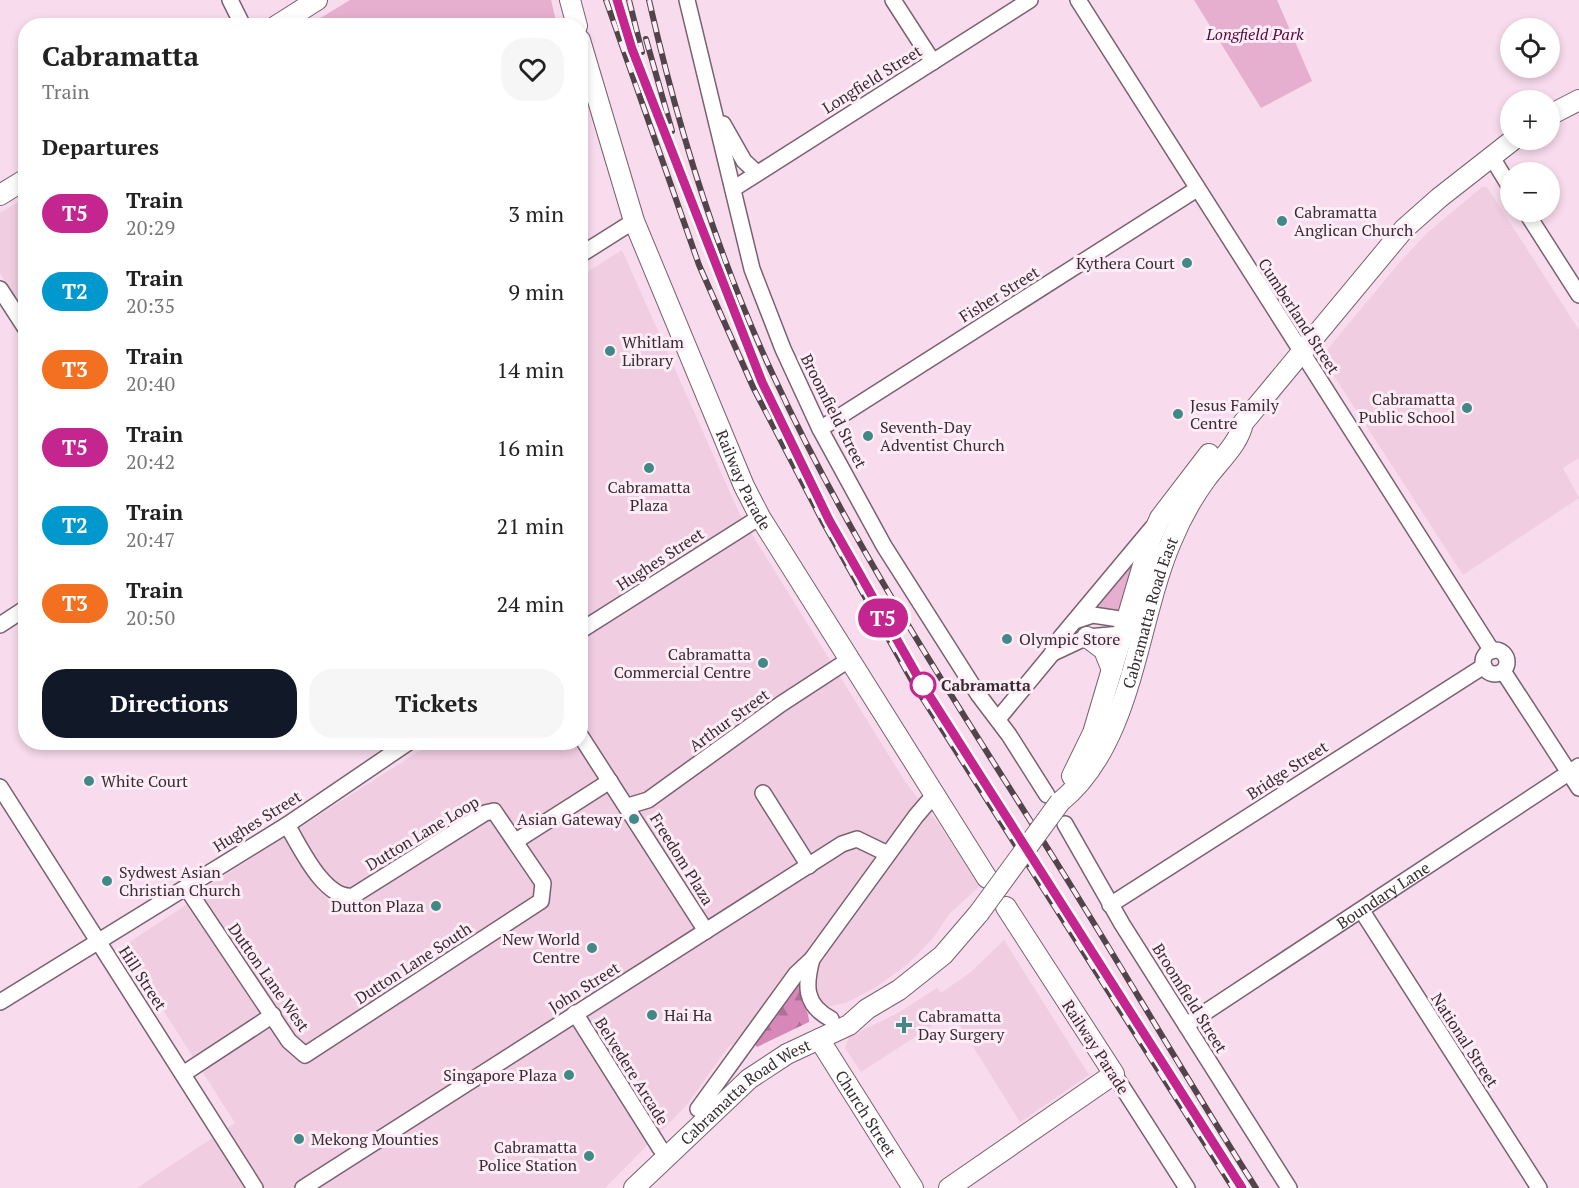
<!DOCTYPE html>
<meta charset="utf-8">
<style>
:root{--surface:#fff;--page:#f6f6f6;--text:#222;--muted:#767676;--accent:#111827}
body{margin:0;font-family:"PT Serif",serif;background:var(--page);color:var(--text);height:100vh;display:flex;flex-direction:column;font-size:22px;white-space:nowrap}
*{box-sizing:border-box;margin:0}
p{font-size:20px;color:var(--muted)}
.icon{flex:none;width:33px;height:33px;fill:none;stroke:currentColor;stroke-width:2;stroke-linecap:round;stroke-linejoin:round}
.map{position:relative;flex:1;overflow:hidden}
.drawer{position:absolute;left:18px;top:18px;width:570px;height:732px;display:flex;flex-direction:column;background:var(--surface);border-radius:24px;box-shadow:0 3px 9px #0003}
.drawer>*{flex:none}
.badge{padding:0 12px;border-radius:20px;font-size:21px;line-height:39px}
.tools{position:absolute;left:1500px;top:18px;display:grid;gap:12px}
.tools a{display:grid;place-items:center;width:60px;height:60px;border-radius:50%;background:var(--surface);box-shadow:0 3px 9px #0003;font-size:30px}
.map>.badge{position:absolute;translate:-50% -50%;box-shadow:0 0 0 3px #fff}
h2{padding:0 24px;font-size:22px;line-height:54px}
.round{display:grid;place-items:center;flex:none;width:63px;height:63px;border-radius:24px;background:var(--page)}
.summary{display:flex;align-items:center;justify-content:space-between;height:102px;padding:0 24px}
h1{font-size:28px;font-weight:600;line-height:45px}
.primary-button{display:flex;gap:12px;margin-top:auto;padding:12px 24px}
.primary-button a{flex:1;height:69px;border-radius:24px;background:var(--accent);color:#fff;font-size:24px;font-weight:600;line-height:69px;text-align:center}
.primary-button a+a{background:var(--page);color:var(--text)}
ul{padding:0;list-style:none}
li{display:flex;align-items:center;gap:18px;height:78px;padding:0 24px}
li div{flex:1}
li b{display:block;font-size:22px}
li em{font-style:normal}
li .badge{min-width:66px;font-weight:700;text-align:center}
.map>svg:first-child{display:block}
</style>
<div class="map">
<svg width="1579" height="1188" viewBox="0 0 1579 1188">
<defs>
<pattern id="forest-firs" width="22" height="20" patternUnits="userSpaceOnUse" patternTransform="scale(1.5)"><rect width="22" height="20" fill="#d887b9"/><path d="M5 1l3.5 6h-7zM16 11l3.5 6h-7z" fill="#b06f97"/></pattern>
</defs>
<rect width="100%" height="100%" fill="#f8dbec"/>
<g fill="#f1cde1">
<polygon points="1482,187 1487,187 1579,330 1579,458 1563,468 1579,498 1463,575 1323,359 1326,351 1399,263 1428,232"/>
<polygon points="25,198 25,318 0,273 0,213"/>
<polygon points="622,250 740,515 906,783 939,824 980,886 949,914 934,937 909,963 876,987 848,1002 832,1006 729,1046 686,1106 605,1188 137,1188 235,1123 125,950 128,943 183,907 205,888 432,743 580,742 581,276"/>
<polygon points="1004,940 1089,1075 1020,1122 952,1013 861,1072 845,1048 849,1037 898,1013 937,988 941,993 971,972"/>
</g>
<path fill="url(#forest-firs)" d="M799,982c1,12 11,34 10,40l-52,25 -5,-6z"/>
<g fill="#e6afcf">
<polygon points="350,0 551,0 557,25 309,25"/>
<polygon points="1194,0 1277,0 1312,81 1261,108"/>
<polygon points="1140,546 1119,613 1092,607"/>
</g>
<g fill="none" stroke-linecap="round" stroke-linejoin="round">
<g stroke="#7a6170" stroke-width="18">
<g id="minor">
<polyline points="230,0 243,26"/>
<polyline points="687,0 752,269 783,349 820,429 884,546 978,694 1009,735 1047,795"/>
<polyline points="893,0 933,62"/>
<polyline points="1078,0 1492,651"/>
<polyline points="723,124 744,161 757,173"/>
<polyline points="1491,156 1510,187"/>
<polyline points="733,189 1030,0"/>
<polyline points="1526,212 1579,295"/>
<polyline points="580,255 634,221"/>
<polyline points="0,289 26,329"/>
<polyline points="820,429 1197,189"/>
<polyline points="1075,621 1093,615 1126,620"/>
<polyline points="0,625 26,608"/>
<polyline points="580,631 760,517"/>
<circle cx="1495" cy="662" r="12"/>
<polyline points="1053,653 1087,637 1122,634"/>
<polyline points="1503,671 1579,788"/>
<polyline points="998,719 1051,655 1061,637 1152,528"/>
<polyline points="580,735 706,931"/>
<polyline points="0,787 255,1188"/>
<polyline points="763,793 809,866"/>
<polyline points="628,806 648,800 781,704 850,659"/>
<polyline points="1065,824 1122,924 1289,1188"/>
<polyline points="516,841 610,781"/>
<path d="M186,887l103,154 16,14 236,-154 2,-18 -49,-72 -9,2 -132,83c-29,4 -53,-50 -66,-71"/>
<polyline points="1110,905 1484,666"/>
<polyline points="1362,911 1539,1188"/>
<path d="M812,959c-7,26 -8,46 19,60"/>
<polyline points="0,1002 287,825 409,742"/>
<polyline points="575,1013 660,1148"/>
<path id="s1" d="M1186,1025l393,-259"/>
<polyline points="183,1074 273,1015"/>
<polyline points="1114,1074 1187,1188"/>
<polyline points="698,1109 796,974 812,959 916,816 935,794"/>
<polyline points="303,1188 842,844 857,839 888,854"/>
</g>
</g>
<g stroke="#7a6170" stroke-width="22">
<g id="major">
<polyline points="570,0 577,26"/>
<polyline points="276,26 317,0"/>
<path id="s2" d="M580,40l54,181 110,265 16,31 227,361"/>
<polyline points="1550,115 1579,100"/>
<polyline points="0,195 26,179"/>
<polyline points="1087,637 1104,650 1112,670"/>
<polyline points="1072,776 1093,733 1151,538 1160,518 1209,454"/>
<path id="s3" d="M1060,802c73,-59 76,-178 111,-260 9,-22 21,-44 35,-63 13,-18 33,-35 37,-56l161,-194 35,-31 74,-58"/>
<path id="s4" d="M819,1039l94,149"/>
<path id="s5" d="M634,1188l115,-109 38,-25 62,-29 18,-16 32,-19 44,-35 36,-42"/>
<polyline points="949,1188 1114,1074 1006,907"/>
</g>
</g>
<use href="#minor" stroke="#fff" stroke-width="15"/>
<use href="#major" stroke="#fff" stroke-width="20"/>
<g stroke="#51444b" stroke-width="6">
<g id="rail">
<polyline points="606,0 699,265 753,387 823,522 916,688 1233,1188"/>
<polyline points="617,0 632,49 713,260 780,420"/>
<polyline points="629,0 642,52"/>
<path d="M649,0c29,128 69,258 125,377 78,169 182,325 281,483 68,109 132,220 201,328"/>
<polyline points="646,39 672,131"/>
</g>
</g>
<use href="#rail" stroke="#feecf6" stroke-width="4" stroke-dasharray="11" stroke-linecap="butt"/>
<g stroke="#7a6170" stroke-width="22" stroke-linecap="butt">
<polyline id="major-bridge" points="979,913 1060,802"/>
</g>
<use href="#major-bridge" stroke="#fff" stroke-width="20"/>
</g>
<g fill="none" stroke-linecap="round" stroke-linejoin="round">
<g stroke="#fff" stroke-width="14">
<polyline id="line" points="617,0 632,49 762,382 829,520 922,684 1242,1188"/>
</g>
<use href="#line" stroke="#c4258f" stroke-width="9"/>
</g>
<g fill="#418987" stroke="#feecf6" stroke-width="2">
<circle cx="1282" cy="221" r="6"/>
<circle cx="1187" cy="263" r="6"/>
<circle cx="610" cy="351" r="6"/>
<circle cx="1467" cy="408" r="6"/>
<circle cx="1178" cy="414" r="6"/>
<circle cx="868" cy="436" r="6"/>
<circle cx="649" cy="468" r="6"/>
<circle cx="1007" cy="639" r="6"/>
<circle cx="763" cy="663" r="6"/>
<circle cx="89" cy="781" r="6"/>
<circle cx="634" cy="819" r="6"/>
<circle cx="107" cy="881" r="6"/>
<circle cx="436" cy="906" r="6"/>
<circle cx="592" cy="948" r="6"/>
<circle cx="652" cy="1015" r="6"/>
<path d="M901 1016h6v6h6v6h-6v6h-6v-6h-6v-6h6z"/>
<circle cx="569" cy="1075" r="6"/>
<circle cx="299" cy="1139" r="6"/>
<circle cx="589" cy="1156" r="6"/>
</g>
<circle fill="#fff" stroke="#c4258f" stroke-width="3" cx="923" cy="685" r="12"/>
<g text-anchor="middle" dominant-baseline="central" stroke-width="6" stroke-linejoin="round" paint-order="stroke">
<g font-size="16" font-style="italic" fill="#530a3e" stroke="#feecf6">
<text x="1255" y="34">Longfield Park</text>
</g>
<g font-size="16" fill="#372c32" stroke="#feecf6">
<text transform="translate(872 79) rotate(-32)">Longfield Street</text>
<text transform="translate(999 294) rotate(-32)">Fisher Street</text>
<text transform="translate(1299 316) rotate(57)">Cumberland Street</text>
<text transform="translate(834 411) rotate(63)">Broomfield Street</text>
<text stroke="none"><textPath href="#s2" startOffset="470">Railway Parade</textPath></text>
<text transform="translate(660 559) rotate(-33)">Hughes Street</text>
<text stroke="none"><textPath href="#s3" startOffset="213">Cabramatta Road East</textPath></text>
<text transform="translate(729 720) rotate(-36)">Arthur Street</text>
<text transform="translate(1287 770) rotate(-33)">Bridge Street</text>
<text transform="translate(257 821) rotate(-32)">Hughes Street</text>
<text transform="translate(422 833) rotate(-31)">Dutton Lane Loop</text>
<text transform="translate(682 859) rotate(58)">Freedom Plaza</text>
<text stroke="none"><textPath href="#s1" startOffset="236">Boundary Lane</textPath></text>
<text transform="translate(413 963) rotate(-33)">Dutton Lane South</text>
<text transform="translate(269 977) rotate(55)">Dutton Lane West</text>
<text transform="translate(143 978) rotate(57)">Hill Street</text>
<text transform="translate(584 987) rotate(-32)">John Street</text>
<text transform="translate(1190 998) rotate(58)">Broomfield Street</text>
<text transform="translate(1465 1040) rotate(57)">National Street</text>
<text transform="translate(1096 1047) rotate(57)">Railway Parade</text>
<text transform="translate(632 1071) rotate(58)">Belvedere Arcade</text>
<text stroke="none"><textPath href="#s5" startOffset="148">Cabramatta Road West</textPath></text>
<text stroke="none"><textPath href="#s4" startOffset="88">Church Street</textPath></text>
</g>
<g font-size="16" fill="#372c32" stroke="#feecf6" text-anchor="start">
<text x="1294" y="212">Cabramatta<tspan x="1294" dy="18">Anglican Church</tspan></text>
<text x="1175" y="263" text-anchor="end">Kythera Court</text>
<text x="622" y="342">Whitlam<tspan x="622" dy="18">Library</tspan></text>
<text x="1455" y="399" text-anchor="end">Cabramatta<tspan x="1455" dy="18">Public School</tspan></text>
<text x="1190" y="405">Jesus Family<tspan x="1190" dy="18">Centre</tspan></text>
<text x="880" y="427">Seventh-Day<tspan x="880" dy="18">Adventist Church</tspan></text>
<text x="649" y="487" text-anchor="middle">Cabramatta<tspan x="649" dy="18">Plaza</tspan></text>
<text x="1019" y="639">Olympic Store</text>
<text x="751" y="654" text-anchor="end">Cabramatta<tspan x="751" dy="18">Commercial Centre</tspan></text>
<text x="101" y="781">White Court</text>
<text x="622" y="819" text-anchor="end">Asian Gateway</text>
<text x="119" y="872">Sydwest Asian<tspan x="119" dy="18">Christian Church</tspan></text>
<text x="424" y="906" text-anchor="end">Dutton Plaza</text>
<text x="580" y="939" text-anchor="end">New World<tspan x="580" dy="18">Centre</tspan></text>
<text x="664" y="1015">Hai Ha</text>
<text x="918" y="1016">Cabramatta<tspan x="918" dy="18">Day Surgery</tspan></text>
<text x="557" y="1075" text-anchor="end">Singapore Plaza</text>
<text x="311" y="1139">Mekong Mounties</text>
<text x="577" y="1147" text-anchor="end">Cabramatta<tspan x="577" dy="18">Police Station</tspan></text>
</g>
<g font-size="16" font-weight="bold" fill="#372c32" stroke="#feecf6" text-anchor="start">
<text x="941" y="685">Cabramatta</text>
</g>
</g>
</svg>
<div class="tools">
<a><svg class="icon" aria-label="locate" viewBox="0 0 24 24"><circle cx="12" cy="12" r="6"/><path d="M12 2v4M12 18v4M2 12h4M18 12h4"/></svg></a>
<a>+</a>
<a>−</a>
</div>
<b class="badge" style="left:883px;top:618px;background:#c4258f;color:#fff">T5</b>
<section class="drawer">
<div class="summary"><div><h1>Cabramatta</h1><p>Train</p></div><a class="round"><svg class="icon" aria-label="heart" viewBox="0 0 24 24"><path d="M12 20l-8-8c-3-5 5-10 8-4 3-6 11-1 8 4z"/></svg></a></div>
<h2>Departures</h2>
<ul>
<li><span class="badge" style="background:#c4258f;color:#fff">T5</span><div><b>Train</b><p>20:29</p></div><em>3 min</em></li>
<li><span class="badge" style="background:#0098cd;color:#fff">T2</span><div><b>Train</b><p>20:35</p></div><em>9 min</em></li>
<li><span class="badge" style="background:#f37021;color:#fff">T3</span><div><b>Train</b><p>20:40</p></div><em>14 min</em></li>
<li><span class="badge" style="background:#c4258f;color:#fff">T5</span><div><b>Train</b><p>20:42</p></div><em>16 min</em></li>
<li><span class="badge" style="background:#0098cd;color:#fff">T2</span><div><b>Train</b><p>20:47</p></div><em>21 min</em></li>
<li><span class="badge" style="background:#f37021;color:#fff">T3</span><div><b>Train</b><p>20:50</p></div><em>24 min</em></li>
</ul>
<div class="primary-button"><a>Directions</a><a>Tickets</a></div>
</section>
</div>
